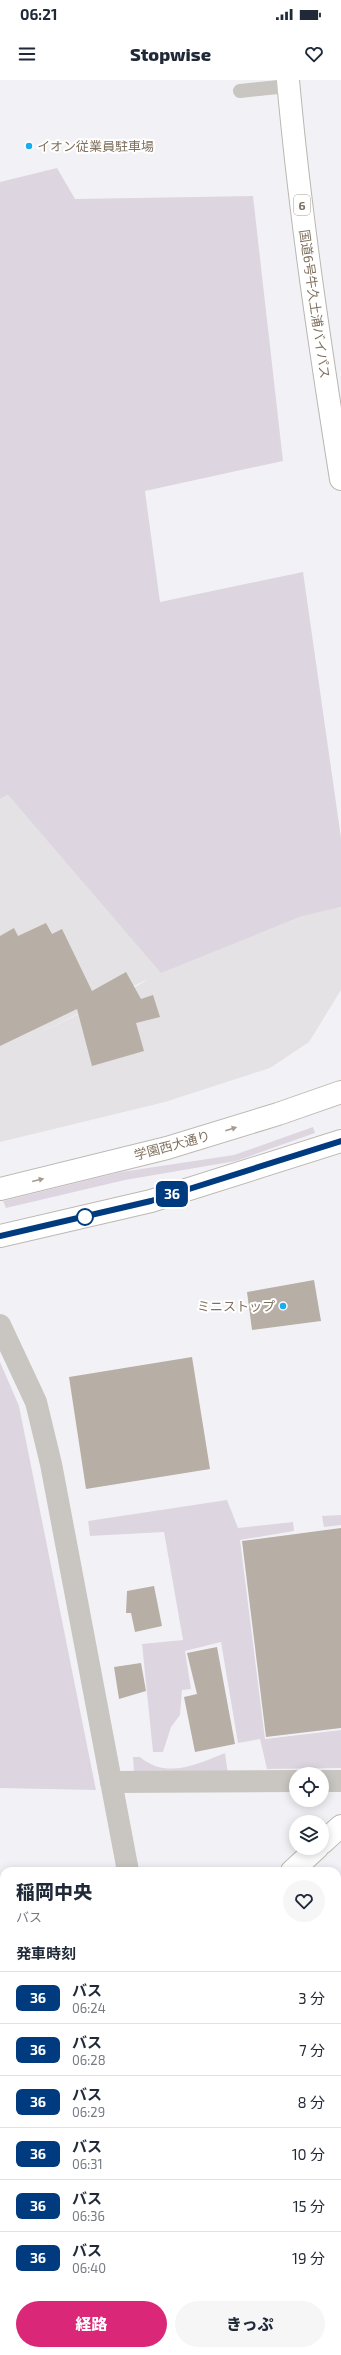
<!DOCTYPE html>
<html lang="ja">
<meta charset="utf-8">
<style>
:root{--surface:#fff;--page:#f6f6f7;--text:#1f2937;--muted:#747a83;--line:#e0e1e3;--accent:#db2777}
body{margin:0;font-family:"Exo 2","Noto Sans JP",sans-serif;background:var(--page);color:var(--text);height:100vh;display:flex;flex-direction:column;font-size:15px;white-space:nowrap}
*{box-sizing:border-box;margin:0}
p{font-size:13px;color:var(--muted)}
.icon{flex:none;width:22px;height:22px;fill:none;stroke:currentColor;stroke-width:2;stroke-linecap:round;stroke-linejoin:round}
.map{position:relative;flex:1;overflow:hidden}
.drawer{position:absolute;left:0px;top:1787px;width:341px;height:488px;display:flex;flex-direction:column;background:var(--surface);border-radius:12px 12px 0 0;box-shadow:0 2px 10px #0003}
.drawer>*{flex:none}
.badge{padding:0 8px;border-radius:6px;font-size:14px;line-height:26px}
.fabs{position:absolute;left:289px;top:1687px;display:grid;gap:8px}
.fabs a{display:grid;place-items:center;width:40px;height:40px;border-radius:50%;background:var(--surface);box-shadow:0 2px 10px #0003;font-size:20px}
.map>.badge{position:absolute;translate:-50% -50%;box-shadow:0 0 0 2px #fff}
h2{padding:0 16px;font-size:15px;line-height:36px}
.round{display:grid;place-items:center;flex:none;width:42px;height:42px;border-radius:21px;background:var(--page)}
.summary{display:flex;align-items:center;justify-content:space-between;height:68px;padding:0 16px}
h1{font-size:19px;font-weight:800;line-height:30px}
.cta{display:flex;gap:8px;margin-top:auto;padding:8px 16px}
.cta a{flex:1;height:46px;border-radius:24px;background:var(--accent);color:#fff;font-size:16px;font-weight:800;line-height:46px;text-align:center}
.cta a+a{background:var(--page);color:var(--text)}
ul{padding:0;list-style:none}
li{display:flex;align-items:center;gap:12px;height:52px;padding:0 16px;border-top:1px solid var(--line)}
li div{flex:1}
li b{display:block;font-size:15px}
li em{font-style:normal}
li .badge{min-width:44px;font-weight:700;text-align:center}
.status{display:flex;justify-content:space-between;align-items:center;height:28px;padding:0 20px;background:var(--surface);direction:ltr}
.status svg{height:11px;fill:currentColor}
header{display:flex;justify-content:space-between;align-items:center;height:52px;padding:0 16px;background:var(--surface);font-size:18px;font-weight:800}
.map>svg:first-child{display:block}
</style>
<div class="status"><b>06:21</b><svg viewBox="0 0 49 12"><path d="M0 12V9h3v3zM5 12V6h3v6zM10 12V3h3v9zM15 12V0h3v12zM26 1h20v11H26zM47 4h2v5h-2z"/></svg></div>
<header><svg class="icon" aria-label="menu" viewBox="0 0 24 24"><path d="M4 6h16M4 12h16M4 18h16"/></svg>Stopwise<svg class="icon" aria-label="heart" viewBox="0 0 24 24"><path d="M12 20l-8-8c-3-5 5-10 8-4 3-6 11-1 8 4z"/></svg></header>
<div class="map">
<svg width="341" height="2275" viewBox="0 0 341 2275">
<rect width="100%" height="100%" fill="#f2f2f6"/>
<path fill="#e4e2e4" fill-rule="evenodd" d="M8,715l153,177 139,-55 41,-10v83l-32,52 -39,26 -105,34 -165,40v-343zM148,899l-9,6 -112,54z"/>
<g fill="#ddd6e0">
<polygon points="57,88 75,119 253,116 283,381 145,411 160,522 303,492 341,758 341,827 300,837 161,893 8,715 0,719 0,102"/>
<polygon points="313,1047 315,1053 236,1081 125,1100 6,1128 3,1121 121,1092 234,1075"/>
<polygon points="0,1282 19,1326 96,1710 0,1708"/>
<polygon points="227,1420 238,1448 293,1442 294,1451 240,1460 265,1659 341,1650 341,1688 267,1689 260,1659 238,1663 221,1562 185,1571 191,1609 182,1610 180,1635 171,1647 163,1672 153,1672 142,1564 183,1560 164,1452 90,1456 88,1441"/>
<polygon points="341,1435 341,1445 324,1447 322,1436"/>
<path d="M225,1673l3,21 -94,-1 -1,-16h7c26,22 56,8 85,-4z"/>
</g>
<g fill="#b7aea6">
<polygon points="46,843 52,854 62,849 92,911 126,892 141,919 153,915 160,937 136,943 144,971 92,986 77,929 0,966 0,856 14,848 18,856"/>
<polygon points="314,1200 321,1241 252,1250 247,1212"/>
<polygon points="192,1277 210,1389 86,1409 69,1297"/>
<polygon points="341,1448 341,1648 266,1657 242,1461"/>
<polygon points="154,1506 162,1546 135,1552 131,1533 126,1533 127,1511"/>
<polygon points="217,1567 235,1664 195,1672 184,1617 197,1614 187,1573"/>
<polygon points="141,1583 146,1611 119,1619 114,1587"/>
</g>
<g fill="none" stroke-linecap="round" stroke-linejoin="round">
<g stroke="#beb8b2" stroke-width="24">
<g id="secondary">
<polyline points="0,1109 167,1068 278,1034 341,1012"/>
<polyline points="0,1156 151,1121 341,1061"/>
<polyline points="322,1763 341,1746"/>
<polyline points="292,1791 317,1768"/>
<polyline points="0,2056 4,2053"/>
</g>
</g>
<g stroke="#bab6b1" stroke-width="24">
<path id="trunk" d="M288,0c12,134 32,267 53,399"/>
</g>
<polyline stroke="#c9c5c0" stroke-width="14" points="240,11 288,6"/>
<g stroke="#c9c5c0" stroke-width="22">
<polyline points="322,1701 341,1701"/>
<polyline points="111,1702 296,1701"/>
<polyline points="0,1891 4,1891"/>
<polyline points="337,1938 341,1939"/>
</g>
<polyline stroke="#c9c5c0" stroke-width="22" points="0,1245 36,1322 51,1384 128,1791"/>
<use href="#secondary" stroke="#fff" stroke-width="22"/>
<use href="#trunk" stroke="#fff" stroke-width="22"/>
</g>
<defs><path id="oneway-solid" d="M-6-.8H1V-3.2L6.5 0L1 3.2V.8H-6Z"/></defs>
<g fill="#a69b8e">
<use href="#oneway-solid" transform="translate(231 1049) rotate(-17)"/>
<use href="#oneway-solid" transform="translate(38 1100) rotate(-14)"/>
</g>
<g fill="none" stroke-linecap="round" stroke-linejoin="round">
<g stroke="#fff" stroke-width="9">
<polyline id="line" points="0,1156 151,1121 341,1061"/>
</g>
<use href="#line" stroke="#003b80" stroke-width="6"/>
</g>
<g fill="#17adf1" stroke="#fff" stroke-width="1.5">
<circle cx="29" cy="66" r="4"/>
<circle cx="283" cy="1226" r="4"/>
</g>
<circle fill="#fff" stroke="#003b80" stroke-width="2" cx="85" cy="1137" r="8"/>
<g text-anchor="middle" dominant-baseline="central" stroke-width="4" stroke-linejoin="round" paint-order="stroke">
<rect fill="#fff" stroke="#a69b8e" stroke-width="1" x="294" y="115" width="16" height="20" rx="3"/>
<g font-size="12" font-weight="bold" fill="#80705e">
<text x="302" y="125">6</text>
</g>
<g font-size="13" fill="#80705e" stroke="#fff" text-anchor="start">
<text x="37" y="66">イオン従業員駐車場</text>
<text x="275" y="1226" text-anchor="end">ミニストップ</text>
</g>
<g font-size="13" fill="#80705e" stroke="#fff">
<text transform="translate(315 224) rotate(82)">国道6号牛久土浦バイパス</text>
<text transform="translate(172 1065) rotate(-15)">学園西大通り</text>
</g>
</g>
</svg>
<div class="fabs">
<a><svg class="icon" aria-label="locate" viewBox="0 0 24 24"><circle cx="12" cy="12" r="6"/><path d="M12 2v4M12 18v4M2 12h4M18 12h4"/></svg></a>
<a><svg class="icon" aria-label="layers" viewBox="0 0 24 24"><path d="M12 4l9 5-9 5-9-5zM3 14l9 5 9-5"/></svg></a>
</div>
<b class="badge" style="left:172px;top:1114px;background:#003b80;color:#fff">36</b>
<section class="drawer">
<div class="summary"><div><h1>稲岡中央</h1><p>バス</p></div><a class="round"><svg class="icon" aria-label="heart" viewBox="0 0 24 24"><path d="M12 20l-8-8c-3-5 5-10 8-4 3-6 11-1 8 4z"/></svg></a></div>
<h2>発車時刻</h2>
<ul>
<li><span class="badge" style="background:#003b80;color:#fff">36</span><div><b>バス</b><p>06:24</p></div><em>3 分</em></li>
<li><span class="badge" style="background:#003b80;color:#fff">36</span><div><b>バス</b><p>06:28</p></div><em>7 分</em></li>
<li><span class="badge" style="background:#003b80;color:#fff">36</span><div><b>バス</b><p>06:29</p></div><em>8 分</em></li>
<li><span class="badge" style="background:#003b80;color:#fff">36</span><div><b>バス</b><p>06:31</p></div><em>10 分</em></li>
<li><span class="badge" style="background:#003b80;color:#fff">36</span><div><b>バス</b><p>06:36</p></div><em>15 分</em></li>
<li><span class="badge" style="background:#003b80;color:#fff">36</span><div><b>バス</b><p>06:40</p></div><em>19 分</em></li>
</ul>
<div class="cta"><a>経路</a><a>きっぷ</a></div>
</section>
</div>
